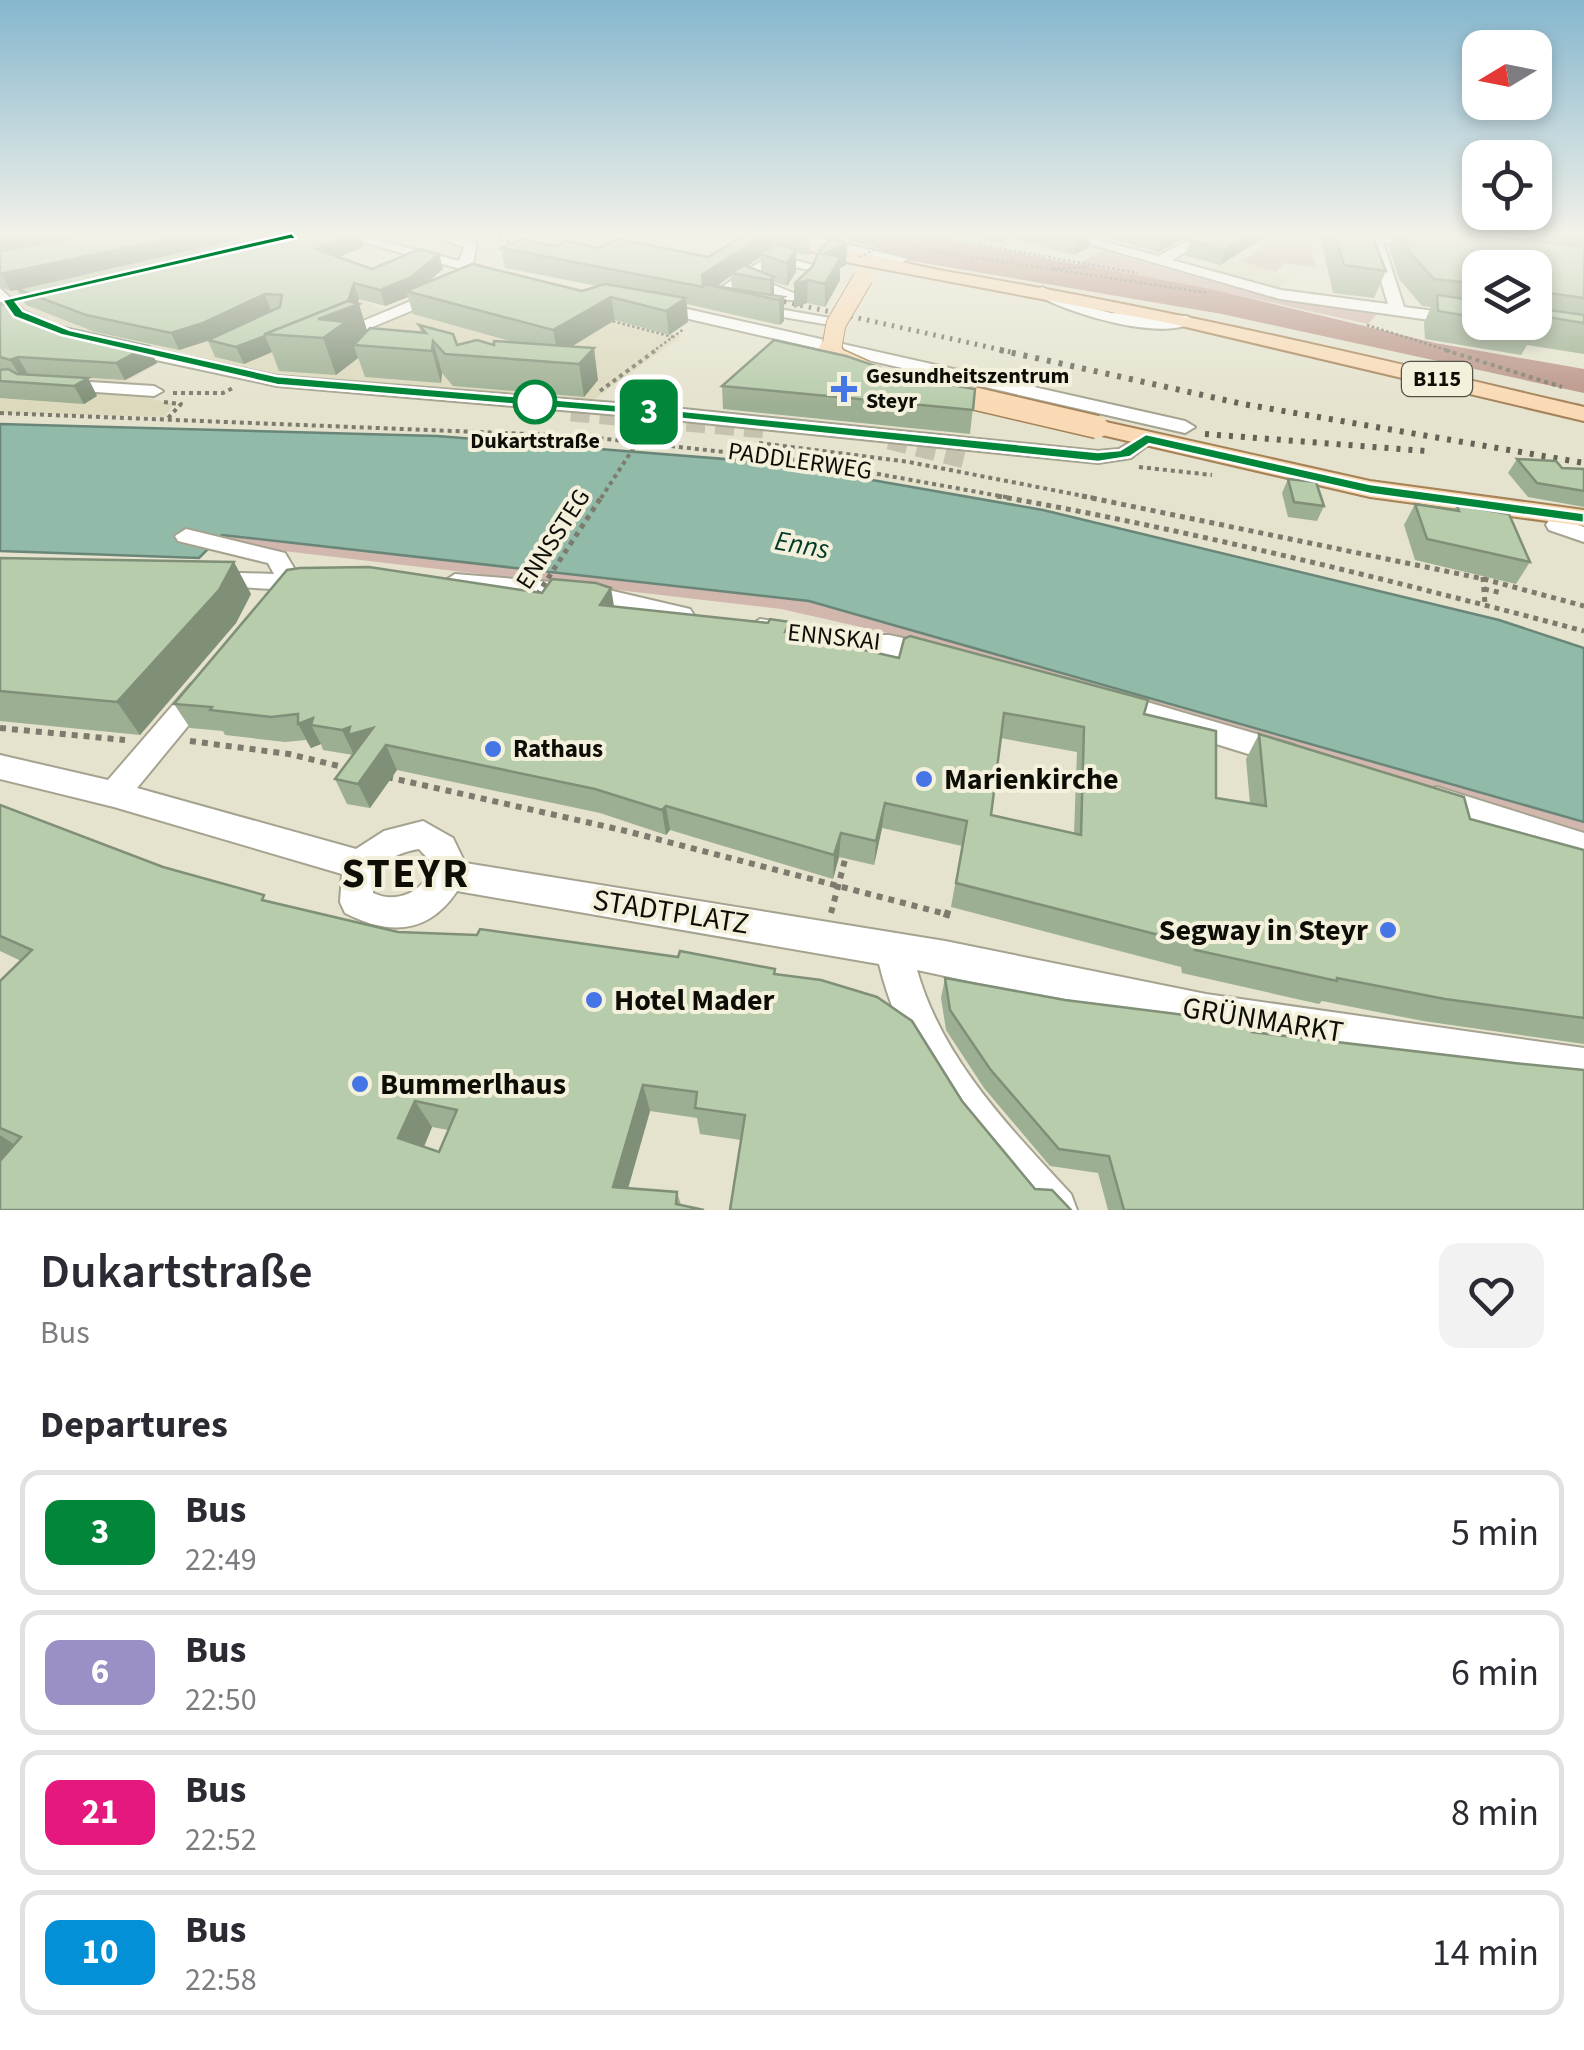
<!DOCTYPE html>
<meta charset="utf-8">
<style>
:root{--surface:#fff;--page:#f2f2f3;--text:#2b2b33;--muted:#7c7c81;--line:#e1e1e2}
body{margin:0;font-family:"Source Sans 3",sans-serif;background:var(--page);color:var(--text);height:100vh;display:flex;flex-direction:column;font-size:38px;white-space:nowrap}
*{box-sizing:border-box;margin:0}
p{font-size:32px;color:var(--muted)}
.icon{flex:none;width:55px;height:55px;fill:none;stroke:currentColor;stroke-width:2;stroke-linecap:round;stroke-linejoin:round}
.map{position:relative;height:1210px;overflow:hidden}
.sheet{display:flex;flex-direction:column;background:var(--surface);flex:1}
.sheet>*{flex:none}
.badge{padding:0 20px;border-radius:15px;font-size:35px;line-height:65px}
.needle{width:65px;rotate:260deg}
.fabs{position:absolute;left:1462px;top:30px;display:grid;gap:20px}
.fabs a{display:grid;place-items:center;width:90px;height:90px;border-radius:20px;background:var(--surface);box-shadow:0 5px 15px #0003;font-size:50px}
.map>.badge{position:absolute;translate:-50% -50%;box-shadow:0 0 0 5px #fff}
h2{padding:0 40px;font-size:38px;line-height:90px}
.round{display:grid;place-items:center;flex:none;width:105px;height:105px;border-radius:20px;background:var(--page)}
.summary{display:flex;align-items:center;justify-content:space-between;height:170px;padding:0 40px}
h1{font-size:48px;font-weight:600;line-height:75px}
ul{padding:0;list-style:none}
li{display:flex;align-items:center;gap:30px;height:125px;margin:0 20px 15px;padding:0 20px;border:5px solid var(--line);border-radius:20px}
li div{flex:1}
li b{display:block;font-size:38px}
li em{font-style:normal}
li .badge{min-width:110px;font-weight:700;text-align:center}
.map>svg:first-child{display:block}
</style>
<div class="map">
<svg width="1584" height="1210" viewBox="0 0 1584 1210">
<rect width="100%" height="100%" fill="#e5e3ce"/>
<g fill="#dcd9bd">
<polygon points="215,236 395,315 475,282 682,336 593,400 263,374 179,351 112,390 174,404 165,417 0,413 0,287"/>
<polygon points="1286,236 1309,242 1316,267 1284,263 1277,272 1291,280 1278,289 1210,270 1225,262 1240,261"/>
</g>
<g fill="#d2b7af">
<polygon points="1288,236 1309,242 1316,267 1284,263 1277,272 1240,261"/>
<polygon points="1101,251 1268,297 1377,314 1368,324 1210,289 1077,265"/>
<polygon points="222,535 809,601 1574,818 1584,822 1584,838 896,635 781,609 275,550 217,540"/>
</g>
<polygon fill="#ba9488" points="842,236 926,236 1211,289 1435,343 1584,369 1584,393 1222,314 912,261"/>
<polygon fill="#91baa8" stroke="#6a8678" stroke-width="2.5" points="0,424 437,436 775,463 1043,510 1499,620 1584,648 1584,822 809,601 222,535 199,558 0,551"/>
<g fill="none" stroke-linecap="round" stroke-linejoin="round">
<g stroke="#c5c3b0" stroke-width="19" stroke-dasharray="19 10" stroke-linecap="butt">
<polyline points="571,412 765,429"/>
<polyline points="889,440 965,459"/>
</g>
<g stroke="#a5a38f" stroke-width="4">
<g id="minor">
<polygon points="339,236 362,236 459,261 464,247 430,236 477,242 473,264 501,274 494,278"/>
<polygon points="787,236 813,236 908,259 901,263"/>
<polygon points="1061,236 1083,236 1158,256 1196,236 1213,236 1172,260 1281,290 1388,304 1367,236 1392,236 1432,248 1425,252 1383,242 1404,307 1480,317 1480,322 1488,322 1480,327 1280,299"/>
<polygon points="772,254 817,266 810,270 774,263 754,277 796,294 796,300 786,300 744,284 723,299 836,319 842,321 842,327 705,304 705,298"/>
<path d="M1042,287l38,18 31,8 76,3 8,5c-30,22 -128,-8 -158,-26v-6z"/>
<path d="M0,288l24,23 25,11v6c-20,3 -37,-11 -49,-25z"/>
<polygon points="442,288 447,290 447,296 341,340 327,336"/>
<polygon points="656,302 1185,421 1195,427 1185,433 650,310 648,307"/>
<polygon points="120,342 277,376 654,406 1098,451 1119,449 1146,433 1156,439 1131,458 1098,463 654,418 277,386 114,351 114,343"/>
<polygon points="58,380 154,386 163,391 154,396 52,389 52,381"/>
<polygon points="1557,518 1584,527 1584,542 1549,530 1546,525 1549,520"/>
<polygon points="186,529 285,553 297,573 310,569 322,577 319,582 290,590 202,585 199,580 202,575 211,572 274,574 268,563 178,541 175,536"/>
<polygon points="455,574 587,585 690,609 694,615 681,623 587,601 446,587 443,582"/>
<polygon points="760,619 856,635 889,635 941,646 945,653 941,660 932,662 751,634 747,628"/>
<path d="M201,681l10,3 4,7 -4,7 -74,90 219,61 28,-18 39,-10 30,17 12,25 480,78 261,53 378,54v40l-378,-56 -289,-62c25,89 93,158 154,224l6,16h-51c-65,-74 -123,-150 -147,-246l-422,-73c-29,44 -69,44 -112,22l-5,-11 2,-28 -228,-67 -114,-28v-24l108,25 83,-96zM419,849l13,14c-5,27 -33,42 -59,30 0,-27 20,-40 46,-44z"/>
<polygon points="1116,693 1294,745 1299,753 1294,761 1284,765 1106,710 1102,703 1106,696"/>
<polygon points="1437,787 1584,833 1584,861 1426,809 1421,800 1426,791"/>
</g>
</g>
<g stroke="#a58258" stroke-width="4">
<g id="major">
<path d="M758,236c55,0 129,25 186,35 216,36 427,86 640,136v14l-415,-98 -318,-60z"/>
<polygon points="1097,420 1370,481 1584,510 1584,526 1370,497 1089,432 1085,427"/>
</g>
</g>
<g stroke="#7c7b6d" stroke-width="2.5" stroke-dasharray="2.5 2.5" stroke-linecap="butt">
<polyline points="930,236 1138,273"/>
<polyline points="912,248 1208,293"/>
<polyline points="1053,269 1087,267"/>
<polyline points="608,320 673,337"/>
<polyline points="1367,325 1453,352"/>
<polyline points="652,352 684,329"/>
</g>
<g stroke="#7c7b6d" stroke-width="4" stroke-dasharray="4 4" stroke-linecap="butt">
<polyline points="1445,350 1562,387"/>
<polyline points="600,391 656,350"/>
<polyline points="173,393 223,393 235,387"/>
<polyline points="164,402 181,404 167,419"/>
<polyline points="0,413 579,436 806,461 1011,498"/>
<polyline points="635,431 663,434"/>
<polyline points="759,443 909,462 1094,498"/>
<polyline points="1139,467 1212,475"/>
</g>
<g stroke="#7c7b6d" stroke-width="5" stroke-dasharray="5 5" stroke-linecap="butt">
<path d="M997,496c198,35 393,84 587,135"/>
<polyline points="1082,496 1484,579 1584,606"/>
<polyline points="1483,577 1485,604"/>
<polyline points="1484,589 1502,593"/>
</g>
<g stroke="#7c7b6d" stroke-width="6" stroke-dasharray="6 6" stroke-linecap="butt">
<polyline points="0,728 125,740"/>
<polyline points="190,741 289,754 347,768"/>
<polyline points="387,777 626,831 950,915"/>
<polyline points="831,913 846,856"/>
</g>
<polyline stroke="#7c7b6d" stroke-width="8" stroke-dasharray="8 8" stroke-linecap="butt" points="944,913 950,915"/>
<use href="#minor" fill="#fff" fill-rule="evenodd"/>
<use href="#major" fill="#fadab5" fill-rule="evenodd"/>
<g stroke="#636356" stroke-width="5" stroke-dasharray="2.5 6" stroke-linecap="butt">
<polyline points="491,236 545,248"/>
<polyline points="596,236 640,245"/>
<polyline points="759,296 1011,352"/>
</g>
<g stroke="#636356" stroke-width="6" stroke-dasharray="4 8" stroke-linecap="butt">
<polyline points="1000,350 1243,404 1584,463"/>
<polyline points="1205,434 1426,451"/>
</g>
<g stroke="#a58258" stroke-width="21" stroke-linecap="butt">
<polyline id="major-bridge-far1" points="831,352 836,324 863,278"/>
</g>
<g stroke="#a58258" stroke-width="25" stroke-linecap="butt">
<g id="major-bridge">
<polyline points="830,350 836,359 865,372"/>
<polyline points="934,389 1097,427"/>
</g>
</g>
<polyline stroke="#7c7b6d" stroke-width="2.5" stroke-dasharray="2.5 2.5" stroke-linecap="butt" points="859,257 887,243"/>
<polyline stroke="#7c7b6d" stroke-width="4" stroke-dasharray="4 4" stroke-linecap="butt" points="601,498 644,432"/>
<polyline stroke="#7c7b6d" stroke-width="5" stroke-dasharray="5 5" stroke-linecap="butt" points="537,595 602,496"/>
<use href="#major-bridge-far1" stroke="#fadab5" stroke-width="19"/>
<use href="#major-bridge" stroke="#fadab5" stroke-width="22"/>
</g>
<g fill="#9daf93" fill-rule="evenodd">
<path d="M0,236l364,11 -25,10 33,12 67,-15 4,15 -15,13 154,9 15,-5 -92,-18 -4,-20 54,-2 153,11 35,-21h67l-1,19 -13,-1v18l-9,14 -13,-4v13l10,2v24l-4,4 -76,-17v-14v14l-17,-4 1,18 -19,13 -54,-15 -43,26 26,34 -14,17 -131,-11 -11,-13 -1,10 -76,-6 -11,-31 4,12 -22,17 -57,-4 -7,-19 -28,12 -29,-7 -7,-16 -29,9 -84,-18 -69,-27 -9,-15 -6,1 -11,-4zM761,257v15l-14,-6zM731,276l1,13 -16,-3zM408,297l5,17 101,28 -20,3h-37l-38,-20 2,8 -54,-2 -10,-27 2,-5 26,7z"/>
<polygon points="829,236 882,236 870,242 870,246"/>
<polygon points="974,236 1090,236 1088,248 1074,255 1010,238 999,243"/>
<polygon points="1097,236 1188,236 1158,252"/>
<polygon points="1267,236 1220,265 1186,256 1190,240"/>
<polygon points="1320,236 1372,236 1386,271 1374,298 1333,293"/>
<path d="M1393,236h191v118l-57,-9 -6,10 -96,-16 -1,-16 7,-16 -9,-1 -23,-27 -10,-32zM1480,268h55v54h-55z"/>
<polygon points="847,243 846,265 840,268 840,280 825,307 807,303 794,308 794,284"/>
<polygon points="0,303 50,324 157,363 125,380 28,374 88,378 97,396 84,404 0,398"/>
<polygon points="879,367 879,373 975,389 970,434 723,409 722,386"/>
<polygon points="1517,459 1562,468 1584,469 1584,507 1528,497 1508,473"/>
<polygon points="1288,479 1324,506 1317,521 1288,517 1282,493"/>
<polygon points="1415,504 1454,510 1457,505 1530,562 1516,584 1415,560 1404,525"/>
<polygon points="0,558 251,594 236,623 140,735 0,721"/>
<path d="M614,606l176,28 354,80 72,84 34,6 -4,-45 13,-25 211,85 114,31v194l-161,-23 -101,-20 -3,3 -137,-31 -1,-6 -230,-60 11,-61 -80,-18 -8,37 -35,-8 -6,22 -163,-49 -4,5 -66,-22 -203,-43 -27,38 -23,-4 -12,-25 18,-24 -30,-5 -2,-6 -10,4 -5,-8 -21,2 -60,-7 -2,-4 -33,-3 -16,-24zM1000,738l77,14 -3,82 -83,-19z"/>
<path d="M0,805l163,62 105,35 130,30 377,42 187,127 73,88 36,21 -330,-70 -41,-6 -3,-16 -47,-7 -22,77 49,4 4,13 -681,-44v-180l21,-20 -21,-10zM432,1127l16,3 -9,22 -15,-5z"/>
<polygon points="945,978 1252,1032 1514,1063 1584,1210 1108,1210 1098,1173 1050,1166 984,1088 946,1030 941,998"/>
</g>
<g fill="#808f78">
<polygon points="5,236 96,236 0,253 0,237"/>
<polygon points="184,236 257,236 11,291 2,275"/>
<polygon points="350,236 360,236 364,247 321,264 316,249"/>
<polygon points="763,236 770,236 770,251 760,254 761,257 735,274 731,273 731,276 716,287 703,284 704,294 702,275"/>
<polygon points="870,236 882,236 870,242"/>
<polygon points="1000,236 1010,236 1010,238 999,243"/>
<polygon points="1084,236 1090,236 1088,248 1074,255 1077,239"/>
<polygon points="1163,236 1188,236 1158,252"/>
<polygon points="1247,236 1267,236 1220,265 1225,250"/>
<polygon points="847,243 846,265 840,268 840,280 825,307 824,254"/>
<polygon points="796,249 796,272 787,286 787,263"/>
<polygon points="439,254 443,269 414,294 406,291 408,297 385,306 380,290"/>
<polygon points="774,277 774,299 771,299 770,280"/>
<polygon points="808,280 807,303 794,308 794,284"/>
<polygon points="354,283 359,299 357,305 359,304 370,340 354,346 358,358 336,375 323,338 268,334"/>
<polygon points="265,294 271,311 210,340 179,350 171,333"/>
<polygon points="611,297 615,320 558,355 553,330"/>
<polygon points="784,297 784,321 780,325 779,300"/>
<polygon points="686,298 688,322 669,335 666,311"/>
<polygon points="265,336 272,352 244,364 236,347"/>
<polygon points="433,341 442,373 441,383 432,351"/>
<polygon points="148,346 157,363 125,380 116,363"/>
<polygon points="594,348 598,380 584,397 579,364"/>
<polygon points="18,357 28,374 21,377 10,360"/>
<polygon points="88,378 97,396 84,404 74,386"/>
<polygon points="234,562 251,594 236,623 140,735 117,702"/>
<polygon points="611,588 615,612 600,605"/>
<polygon points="313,718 311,725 321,744 311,748 298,724"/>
<polygon points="350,727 373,728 386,745 397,770 370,808 358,784 354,755 342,730"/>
<polygon points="885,803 882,828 874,865 876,841"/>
<polygon points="666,806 670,830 666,835 662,810"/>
<polygon points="841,833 839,857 833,879 834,855"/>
<polygon points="643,1085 650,1111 622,1210 613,1187"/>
<polygon points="415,1101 432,1127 417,1163 398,1138"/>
<polygon points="0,1135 15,1145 0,1161"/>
</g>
<g fill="#b7ccab" stroke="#808f78" stroke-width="2.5" fill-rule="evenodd">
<polygon points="81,236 184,236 0,274 0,251"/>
<polygon points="247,236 350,236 316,249 372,269 420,249 439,254 410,278 380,290 354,283 348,301 265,334 265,336 236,347 208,340 280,307 282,295 265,294 203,323 171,333 86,315 17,289"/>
<polygon points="743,236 763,236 702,275 703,287 501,248 522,239 555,246 566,241 599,248 618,239 708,257"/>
<polygon points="1198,236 1247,236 1225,250 1190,240"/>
<polygon points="1336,236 1372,236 1386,271 1344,265"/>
<polygon points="1404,236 1481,236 1584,246 1584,298 1535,291 1535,268 1480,268 1480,284 1434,279 1410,253"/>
<polygon points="831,239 847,243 824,254 841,257 825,284 808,280 794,284 812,267 821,248"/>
<polygon points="775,244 796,249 787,263 760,254"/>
<polygon points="472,264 582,291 605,284 686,298 666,311 611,297 553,330 406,291"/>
<polygon points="744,265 774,277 770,280 731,273"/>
<polygon points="703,284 784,297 779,300"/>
<polygon points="1437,295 1480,301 1480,318 1438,311"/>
<polygon points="348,301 359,304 318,319 346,322 323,338 265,334"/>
<polygon points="0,303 50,324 148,346 116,363 18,357 10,360 0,357"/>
<polygon points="1535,308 1584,315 1584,323 1535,315"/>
<polygon points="1535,320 1537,327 1509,322 1535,322"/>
<polygon points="419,325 453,334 457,345 477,340 494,345 494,341 594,348 579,364 445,354 433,341 432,351 354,345 370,328 426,333"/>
<polygon points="774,340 846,356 879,367 875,372 975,389 973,410 722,386"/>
<polygon points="8,369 17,374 88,378 74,386 0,381 0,370"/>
<polygon points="1517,459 1556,461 1562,468 1584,469 1584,491 1537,483"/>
<polygon points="1288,479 1316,482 1324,506 1294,502"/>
<polygon points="1415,504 1459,511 1457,505 1509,514 1530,562 1427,539"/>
<polygon points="0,558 234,562 219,590 117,702 0,691"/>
<path d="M369,567l173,26 10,-14 44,4 15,5 -11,17 168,18 2,-4 20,3 -5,10 114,26 5,-19 6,-3 238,64 -4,14 72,17v67l50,8 -7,-72 205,63 6,22 114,31v168l-139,-19 -108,-21v3l-142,-31 -1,-6 -238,-61 11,-62 -82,-18 -9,38 -35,-8 -7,22 -168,-49 -4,4 -67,-21 -209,-44 -28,39 -23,-5 38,-51 -25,7 2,-8 -8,3 -31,-5 2,-7 -15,6v-10l-27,3 -61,-7 2,-3 -38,-3 113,-134 13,-2zM1004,713l80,14 -3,108 -90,-20z"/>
<path d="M0,805l163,62 101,28 -2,5 136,32 79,3 3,-6 198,28 2,-6 95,18 -1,5 47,6 56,17 35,24 50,80 73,88 17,1 19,20h-341l15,-95 -50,-7 2,-16 -54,-7 -30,102 64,5 -1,12 28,6h-704v-49l21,-24 -21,-9v-147l32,-31 -32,-14zM415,1101l42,9 -18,42 -41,-14z"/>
<polygon points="945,978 1065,1000 1249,1023 1252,1032 1514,1063 1584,1070 1584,1210 1124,1210 1109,1156 1059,1149 990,1069 950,1010"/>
</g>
<linearGradient id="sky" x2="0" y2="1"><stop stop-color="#85b6ce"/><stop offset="0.58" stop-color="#f3f2e9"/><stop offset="1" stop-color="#f3f2e9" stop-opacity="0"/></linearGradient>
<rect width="1584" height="405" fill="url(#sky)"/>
<polygon fill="#028639" stroke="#fff" stroke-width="2.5" points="292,233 296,238 16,302 23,311 70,330 277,376 654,408 1098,452 1120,450 1146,434 1370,484 1584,513 1584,523 1370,494 1149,444 1130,457 1098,462 654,416 277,385 61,335 14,317 2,300"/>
<g fill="#4675e6" stroke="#f3f0dc" stroke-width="4">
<path d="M839 374h10v10h10v10h-10v10h-10v-10h-10v-10h10z"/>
<circle cx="493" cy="749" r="10"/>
<circle cx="924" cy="779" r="10"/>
<circle cx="1388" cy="930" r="10"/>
<circle cx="594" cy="1000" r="10"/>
<circle cx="360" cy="1084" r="10"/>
</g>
<circle fill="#fff" stroke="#028639" stroke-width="5" cx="535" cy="402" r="20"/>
<g text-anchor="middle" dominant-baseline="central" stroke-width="8" stroke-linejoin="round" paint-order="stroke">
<g font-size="22" font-weight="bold" fill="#0e0e07" stroke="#f3f0dc" text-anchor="start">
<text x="866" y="376">Gesundheitszentrum<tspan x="866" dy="25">Steyr</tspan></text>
</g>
<rect fill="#f3f0dc" stroke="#535247" stroke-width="2.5" x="1402" y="362" width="70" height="34" rx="8"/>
<g font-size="22" font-weight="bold" fill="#0e0e07">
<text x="1437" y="379">B115</text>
</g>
<g font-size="22" font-weight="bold" fill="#0e0e07" stroke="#f3f0dc">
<text x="535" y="441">Dukartstraße</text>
</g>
<g font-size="25" fill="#0e0e07" stroke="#f3f0dc">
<text transform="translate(800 461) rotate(8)">PADDLERWEG</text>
<text transform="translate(553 539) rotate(-57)">ENNSSTEG</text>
<text transform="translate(834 637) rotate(6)">ENNSKAI</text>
</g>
<g font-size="25" font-weight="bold" fill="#0e0e07" stroke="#f3f0dc" text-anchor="start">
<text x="513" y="749">Rathaus</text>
</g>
<g font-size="28" font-style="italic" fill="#003a29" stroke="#f3f0dc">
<text transform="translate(802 545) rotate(10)">Enns</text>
</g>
<g font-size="30" font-weight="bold" fill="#0e0e07" stroke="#f3f0dc" text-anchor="start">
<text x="944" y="779">Marienkirche</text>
<text x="1368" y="930" text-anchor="end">Segway in Steyr</text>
<text x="614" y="1000">Hotel Mader</text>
<text x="380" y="1084">Bummerlhaus</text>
</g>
<g font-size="30" fill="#0e0e07" stroke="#f3f0dc">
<text transform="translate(671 912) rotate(9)">STADTPLATZ</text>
<text transform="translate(1263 1020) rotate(9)">GRÜNMARKT</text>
</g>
<g font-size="42" font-weight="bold" letter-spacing="2.5" fill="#0e0e07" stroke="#f3f0dc">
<text x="406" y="874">STEYR</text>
</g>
</g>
</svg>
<div class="fabs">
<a><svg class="needle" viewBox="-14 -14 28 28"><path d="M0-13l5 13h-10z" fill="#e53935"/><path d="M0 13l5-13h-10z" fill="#7c7c81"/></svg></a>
<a><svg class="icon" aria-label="locate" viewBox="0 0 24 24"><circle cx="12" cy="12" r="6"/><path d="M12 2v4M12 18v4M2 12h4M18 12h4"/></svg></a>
<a><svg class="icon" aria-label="layers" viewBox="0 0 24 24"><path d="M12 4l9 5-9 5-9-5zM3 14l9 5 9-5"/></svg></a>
</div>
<b class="badge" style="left:649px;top:412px;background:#028639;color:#fff">3</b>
</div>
<section class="sheet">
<div class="summary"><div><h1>Dukartstraße</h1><p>Bus</p></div><a class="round"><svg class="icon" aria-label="heart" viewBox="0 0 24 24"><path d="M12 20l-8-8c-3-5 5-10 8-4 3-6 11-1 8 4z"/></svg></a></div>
<h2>Departures</h2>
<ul>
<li><span class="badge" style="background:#028639;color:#fff">3</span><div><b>Bus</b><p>22:49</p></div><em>5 min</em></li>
<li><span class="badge" style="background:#9b90c5;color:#fff">6</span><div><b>Bus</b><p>22:50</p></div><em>6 min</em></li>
<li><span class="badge" style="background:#e5187d;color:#fff">21</span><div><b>Bus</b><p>22:52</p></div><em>8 min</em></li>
<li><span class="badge" style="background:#0490d6;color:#fff">10</span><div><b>Bus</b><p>22:58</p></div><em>14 min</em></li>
</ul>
</section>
